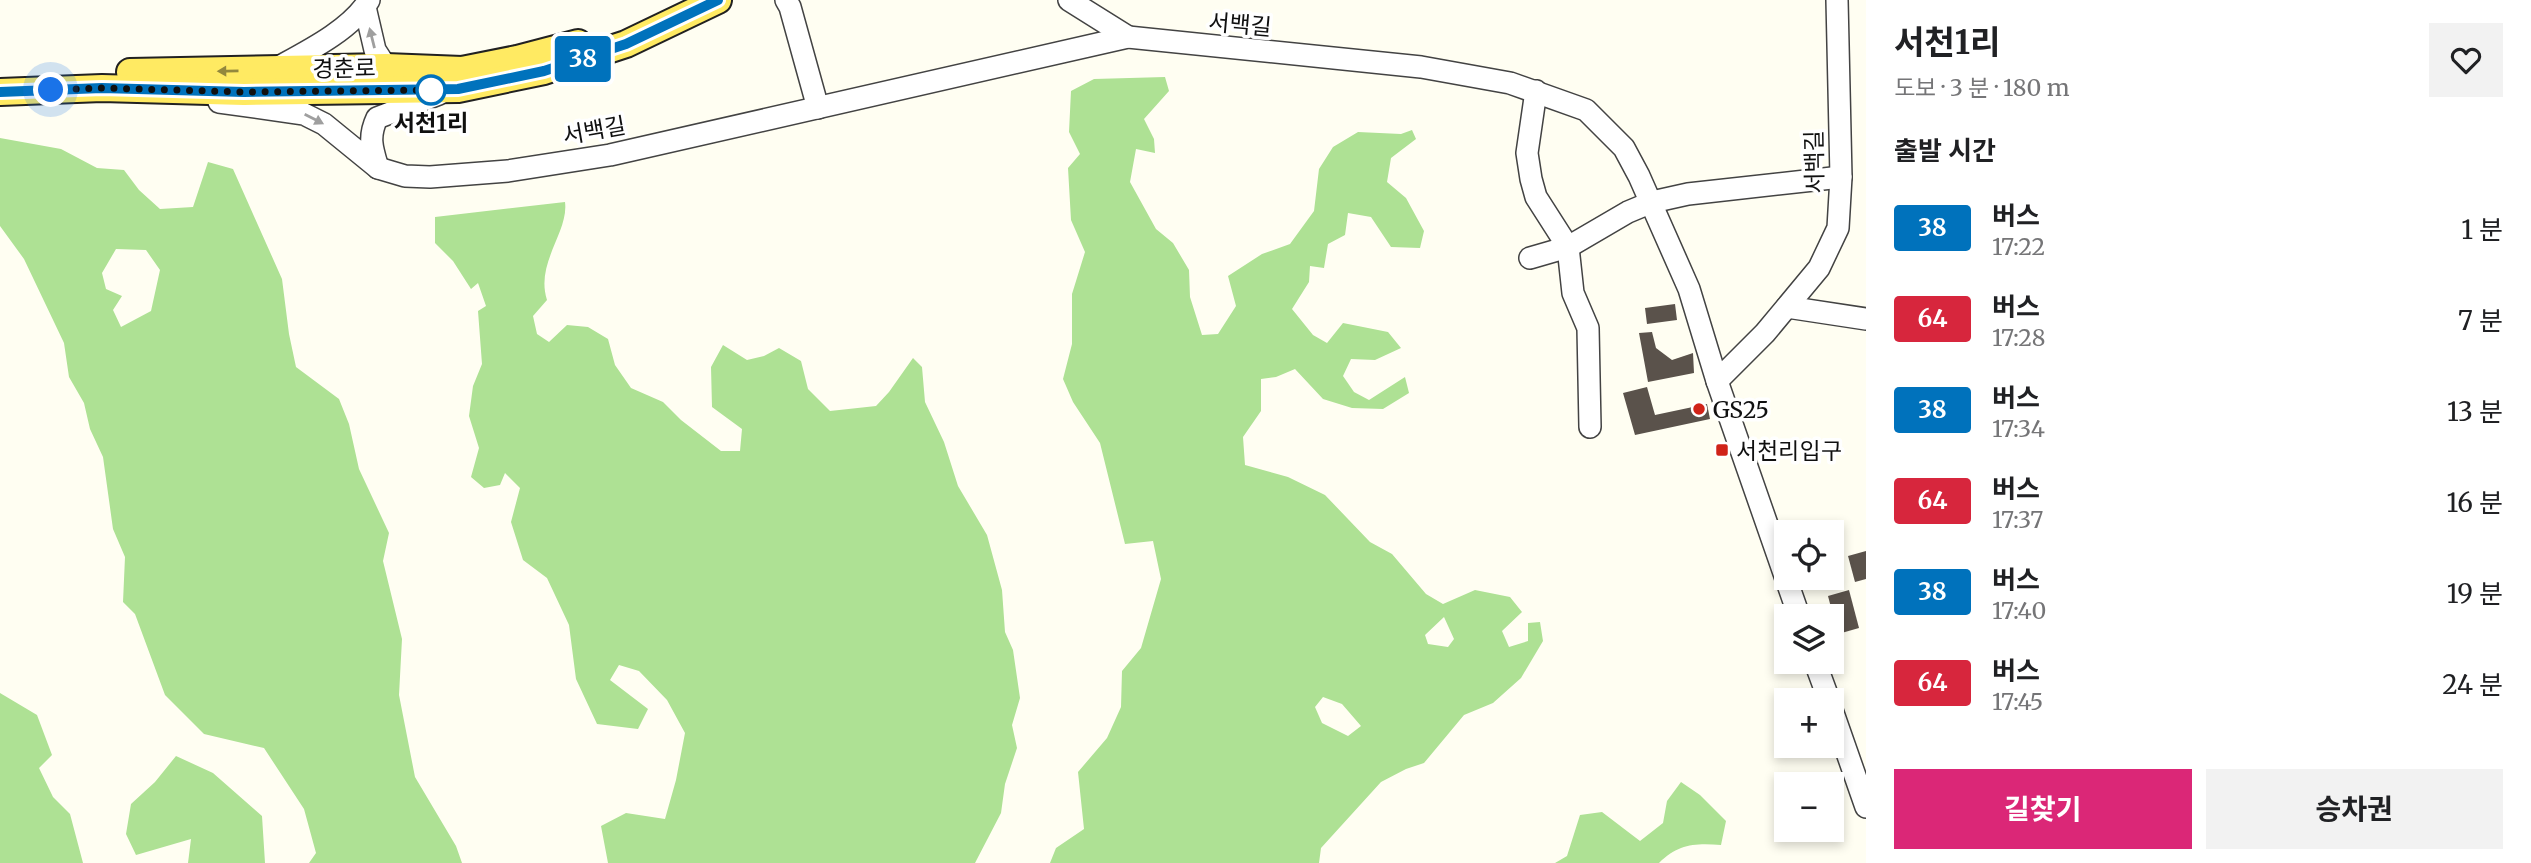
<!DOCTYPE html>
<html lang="ko">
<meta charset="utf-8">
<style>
:root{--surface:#fff;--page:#f2f2f2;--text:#202124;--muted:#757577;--accent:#db2777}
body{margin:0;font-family:Merriweather,"Noto Sans KR",serif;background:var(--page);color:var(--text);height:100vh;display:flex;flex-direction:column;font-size:26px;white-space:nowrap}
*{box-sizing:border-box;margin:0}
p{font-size:23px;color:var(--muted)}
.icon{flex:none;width:38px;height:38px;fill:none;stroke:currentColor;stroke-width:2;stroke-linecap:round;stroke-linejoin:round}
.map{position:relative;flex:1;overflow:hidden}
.panel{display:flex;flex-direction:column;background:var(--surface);width:665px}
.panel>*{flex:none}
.badge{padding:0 14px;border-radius:5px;font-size:24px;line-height:46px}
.fabs{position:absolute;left:1774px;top:520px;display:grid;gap:14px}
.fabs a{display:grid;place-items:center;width:70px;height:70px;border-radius:0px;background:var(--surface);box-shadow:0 4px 10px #0003;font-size:35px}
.you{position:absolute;width:35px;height:35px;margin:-18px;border:5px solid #fff;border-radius:50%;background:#1a73e8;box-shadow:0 0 0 10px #1a73e833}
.map>.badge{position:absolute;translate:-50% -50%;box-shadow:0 0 0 4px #fff}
h2{padding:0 28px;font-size:26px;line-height:63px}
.round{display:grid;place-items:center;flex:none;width:74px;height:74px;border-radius:0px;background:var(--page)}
.overview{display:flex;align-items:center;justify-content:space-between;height:119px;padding:0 28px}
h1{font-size:33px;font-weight:700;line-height:52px}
.button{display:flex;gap:14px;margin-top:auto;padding:14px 28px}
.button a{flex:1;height:80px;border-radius:0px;background:var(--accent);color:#fff;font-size:28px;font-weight:700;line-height:80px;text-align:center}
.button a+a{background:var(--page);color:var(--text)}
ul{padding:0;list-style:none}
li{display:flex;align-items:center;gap:21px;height:91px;padding:0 28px}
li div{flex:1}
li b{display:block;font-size:26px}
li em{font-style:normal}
li .badge{min-width:77px;font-weight:700;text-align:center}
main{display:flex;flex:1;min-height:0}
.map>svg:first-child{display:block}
</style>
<main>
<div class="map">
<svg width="1866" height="863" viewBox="0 0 1866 863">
<rect width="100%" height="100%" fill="#fffef2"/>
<g fill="#aee194" fill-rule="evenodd">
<path d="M1165,77l4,14 -25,28 10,20 1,14 -19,-4 -6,33 26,47 17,14 16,27 1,27 12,38 16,-1 18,-28 -8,-30 34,-22 28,-10 24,-33 5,-42 14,-22 25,-15 43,2 11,-4 4,9 -25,19 -4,24 19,16 18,33 -4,17 -29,-1 -20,-30 -23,-4 -3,22 -17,9 -4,24 -14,-2 -1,16 -17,27 21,26 14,8 16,-20 45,9 13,16 -26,12 -24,-1 -8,17 11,16 15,8 36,-23 4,16 -26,16 -31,-1 -29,-9 -28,-30 -19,8 -15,2v32l-18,26 2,28 43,12 37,18 45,47 22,12 34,40 17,10 32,-14 35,7 12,15 -20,19 7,16 19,-6v-18l12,-1 3,19 -22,37 -28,25 -29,12 -40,48 -18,6 -25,13 -60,66 -2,15h-269l6,-15 28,-19 -6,-57 29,-34 14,-31 1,-36 19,-23 20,-69 -8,-38 -28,3 -25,-101 -27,-41 -10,-23 9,-35v-50l13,-42 -14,-32 -3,-52 12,-14 -11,-22 2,-41 23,-12zM1444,617l10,22 -6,8 -20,-3 -3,-9zM1323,697l19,7 19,22 -13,10 -26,-13 -7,-16z"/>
<path d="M0,138l61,11 36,19 27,2 15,20 21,19 33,-2 15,-45 25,7 49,110 7,55 7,33 43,32 10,25 10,45 30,64 -6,28 19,78 -3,56 16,82 41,69 6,17h-153l7,-10 -12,-44 -40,-61 -60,-14 -39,-39 -30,-81 -12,-12 2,-45 -12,-28 -10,-72 -13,-28 -6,-26 -15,-26 -5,-34 -40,-84 -24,-33zM116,249l30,1 14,20 -9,41 -30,16 -8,-17 9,-14 -16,-7 -4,-16z"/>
<path d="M565,202c4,30 -30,61 -18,98l-14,16 4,18 12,8 18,-17 21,2 20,12 7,26 16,23 32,14 18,18 40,31h19l2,-22 -30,-22 -1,-40 12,-22 24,15 17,-4 15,-8 22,13 7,28 22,22 46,-5 13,-14 24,-34 9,9 3,35 19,40 14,44 29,49 15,55 3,42 8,18 7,48 -8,27 5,23 -12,36 -4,29 -26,50h-367l-7,-37 25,-13 39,6 11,-39 9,-47 -18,-33 -28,-29 -20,-6 -9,15 38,29 -10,20 -41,-5 -21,-45 -7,-54 -22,-47 -24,-18 -12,-38 9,-34 -15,-15 -5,12 -16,3 -13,-11 8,-29 -10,-32 4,-30 9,-22 -4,-53 8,-5 -8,-23 -7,6 -18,-28 -18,-18v-26z"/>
<polygon points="0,693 37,715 52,755 39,768 53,797 70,814 83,863 0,863"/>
<polygon points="176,756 213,773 262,816 265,863 188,863 191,839 136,855 126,834 131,804 155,782"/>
<path d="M1681,782l19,13 26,26 -5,24c-26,-2 -43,-1 -62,18h-104l12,-7 13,-41 22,-3 38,29 23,-18 4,-22z"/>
</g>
<g fill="#5a524b">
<polygon points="1675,304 1677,320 1647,324 1645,308"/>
<polygon points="1652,332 1656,348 1672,360 1693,353 1694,373 1648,382 1639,333"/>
<polygon points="1647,387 1655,415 1707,404 1710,419 1635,435 1623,393"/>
<polygon points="1866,551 1866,579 1855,582 1848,556"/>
<polygon points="1849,590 1859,628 1838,634 1828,596"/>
</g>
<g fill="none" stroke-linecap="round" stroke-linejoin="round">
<g stroke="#434343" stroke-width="24">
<g id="minor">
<polyline points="786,0 790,7 818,108"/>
<polyline points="1069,0 1128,37"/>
<polyline points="365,7 375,50 386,67"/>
<path d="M275,69c31,-17 76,-39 94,-69"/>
<polyline points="1536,91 1527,153 1531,179 1536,197 1568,247 1573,293 1588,328 1590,427"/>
<path d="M219,102l85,12 20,10 54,44c-6,-20 -10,-31 -1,-50l62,-24"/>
<polyline points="378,168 405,176 430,177 508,171 610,155 1128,37 1421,67 1510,83 1586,110 1624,148 1639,176 1689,289 1717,381 1799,616"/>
<polyline points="1530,258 1568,247 1628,212 1652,202 1688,194 1841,177"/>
<polyline points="1787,307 1866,319"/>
<polyline points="1717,381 1765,333 1819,268 1838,228 1841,177 1837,0"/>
<polyline points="1815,662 1829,700"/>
<polyline points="1832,710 1866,807"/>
</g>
</g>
<g stroke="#212121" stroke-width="30">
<g id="major">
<polyline points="130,72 386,67 462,70 517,59 578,43"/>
<polyline points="0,92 102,88 244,92 458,89 544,71 626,44 718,0"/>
</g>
</g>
<use href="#minor" stroke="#fff" stroke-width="21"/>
<use href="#major" stroke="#ffea62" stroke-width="26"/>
</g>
<defs><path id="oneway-solid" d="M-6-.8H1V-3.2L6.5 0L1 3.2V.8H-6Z" transform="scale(1.75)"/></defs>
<g fill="#9f9f9f">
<use href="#oneway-solid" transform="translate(372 38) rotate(-104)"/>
<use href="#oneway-solid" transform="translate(314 119) rotate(27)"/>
</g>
<use fill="#93883d" href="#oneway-solid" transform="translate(228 71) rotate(179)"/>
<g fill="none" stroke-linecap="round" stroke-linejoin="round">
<g stroke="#fff" stroke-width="16">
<polyline id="line" points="0,92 102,88 244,92 458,89 544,71 626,44 718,0"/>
</g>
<use href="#line" stroke="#0072bc" stroke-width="10"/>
<polyline stroke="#101010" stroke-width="7" stroke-dasharray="0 12.6" points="51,90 102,88 244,92 431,90"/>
</g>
<circle fill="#fff" stroke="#0072bc" stroke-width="3.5" cx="431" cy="90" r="14"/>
<g fill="#d02318" stroke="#fff" stroke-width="2.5">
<circle cx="1699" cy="409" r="7"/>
<rect x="1715" y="443" width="14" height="14" rx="3.5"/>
</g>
<g text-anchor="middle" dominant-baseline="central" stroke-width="7" stroke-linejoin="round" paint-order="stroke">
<g font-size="23" fill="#101010" stroke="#fff">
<text transform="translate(1240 24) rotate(5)">서백길</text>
<text transform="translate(344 68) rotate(-1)">경춘로</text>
<text transform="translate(594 130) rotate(-10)">서백길</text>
<text transform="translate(1814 162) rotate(-91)">서백길</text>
</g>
<g font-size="23" font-weight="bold" fill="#101010" stroke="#fff">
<text x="431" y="122">서천1리</text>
</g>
<g font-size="23" fill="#101010" stroke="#fff" text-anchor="start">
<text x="1713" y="409">GS25</text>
<text x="1736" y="450">서천리입구</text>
</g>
</g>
</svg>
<div class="fabs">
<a><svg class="icon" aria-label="locate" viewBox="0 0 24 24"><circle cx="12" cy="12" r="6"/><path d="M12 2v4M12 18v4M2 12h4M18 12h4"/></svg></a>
<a><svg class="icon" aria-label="layers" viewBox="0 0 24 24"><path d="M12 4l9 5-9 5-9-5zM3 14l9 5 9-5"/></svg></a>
<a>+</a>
<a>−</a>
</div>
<div class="you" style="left:51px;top:90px"></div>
<b class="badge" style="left:583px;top:59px;background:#0072bc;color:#fff">38</b>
</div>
<section class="panel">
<div class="overview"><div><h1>서천1리</h1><p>도보 · 3 분 · 180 m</p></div><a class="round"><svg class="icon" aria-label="heart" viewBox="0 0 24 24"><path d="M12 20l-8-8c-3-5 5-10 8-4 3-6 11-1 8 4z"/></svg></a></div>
<h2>출발 시간</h2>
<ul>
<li><span class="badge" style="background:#0072bc;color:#fff">38</span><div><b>버스</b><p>17:22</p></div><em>1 분</em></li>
<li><span class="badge" style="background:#d7263d;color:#fff">64</span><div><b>버스</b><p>17:28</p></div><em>7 분</em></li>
<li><span class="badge" style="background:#0072bc;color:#fff">38</span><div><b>버스</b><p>17:34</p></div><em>13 분</em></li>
<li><span class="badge" style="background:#d7263d;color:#fff">64</span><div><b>버스</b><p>17:37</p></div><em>16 분</em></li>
<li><span class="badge" style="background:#0072bc;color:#fff">38</span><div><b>버스</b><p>17:40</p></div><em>19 분</em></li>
<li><span class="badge" style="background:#d7263d;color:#fff">64</span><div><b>버스</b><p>17:45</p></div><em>24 분</em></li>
</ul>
<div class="button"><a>길찾기</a><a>승차권</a></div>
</section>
</main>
